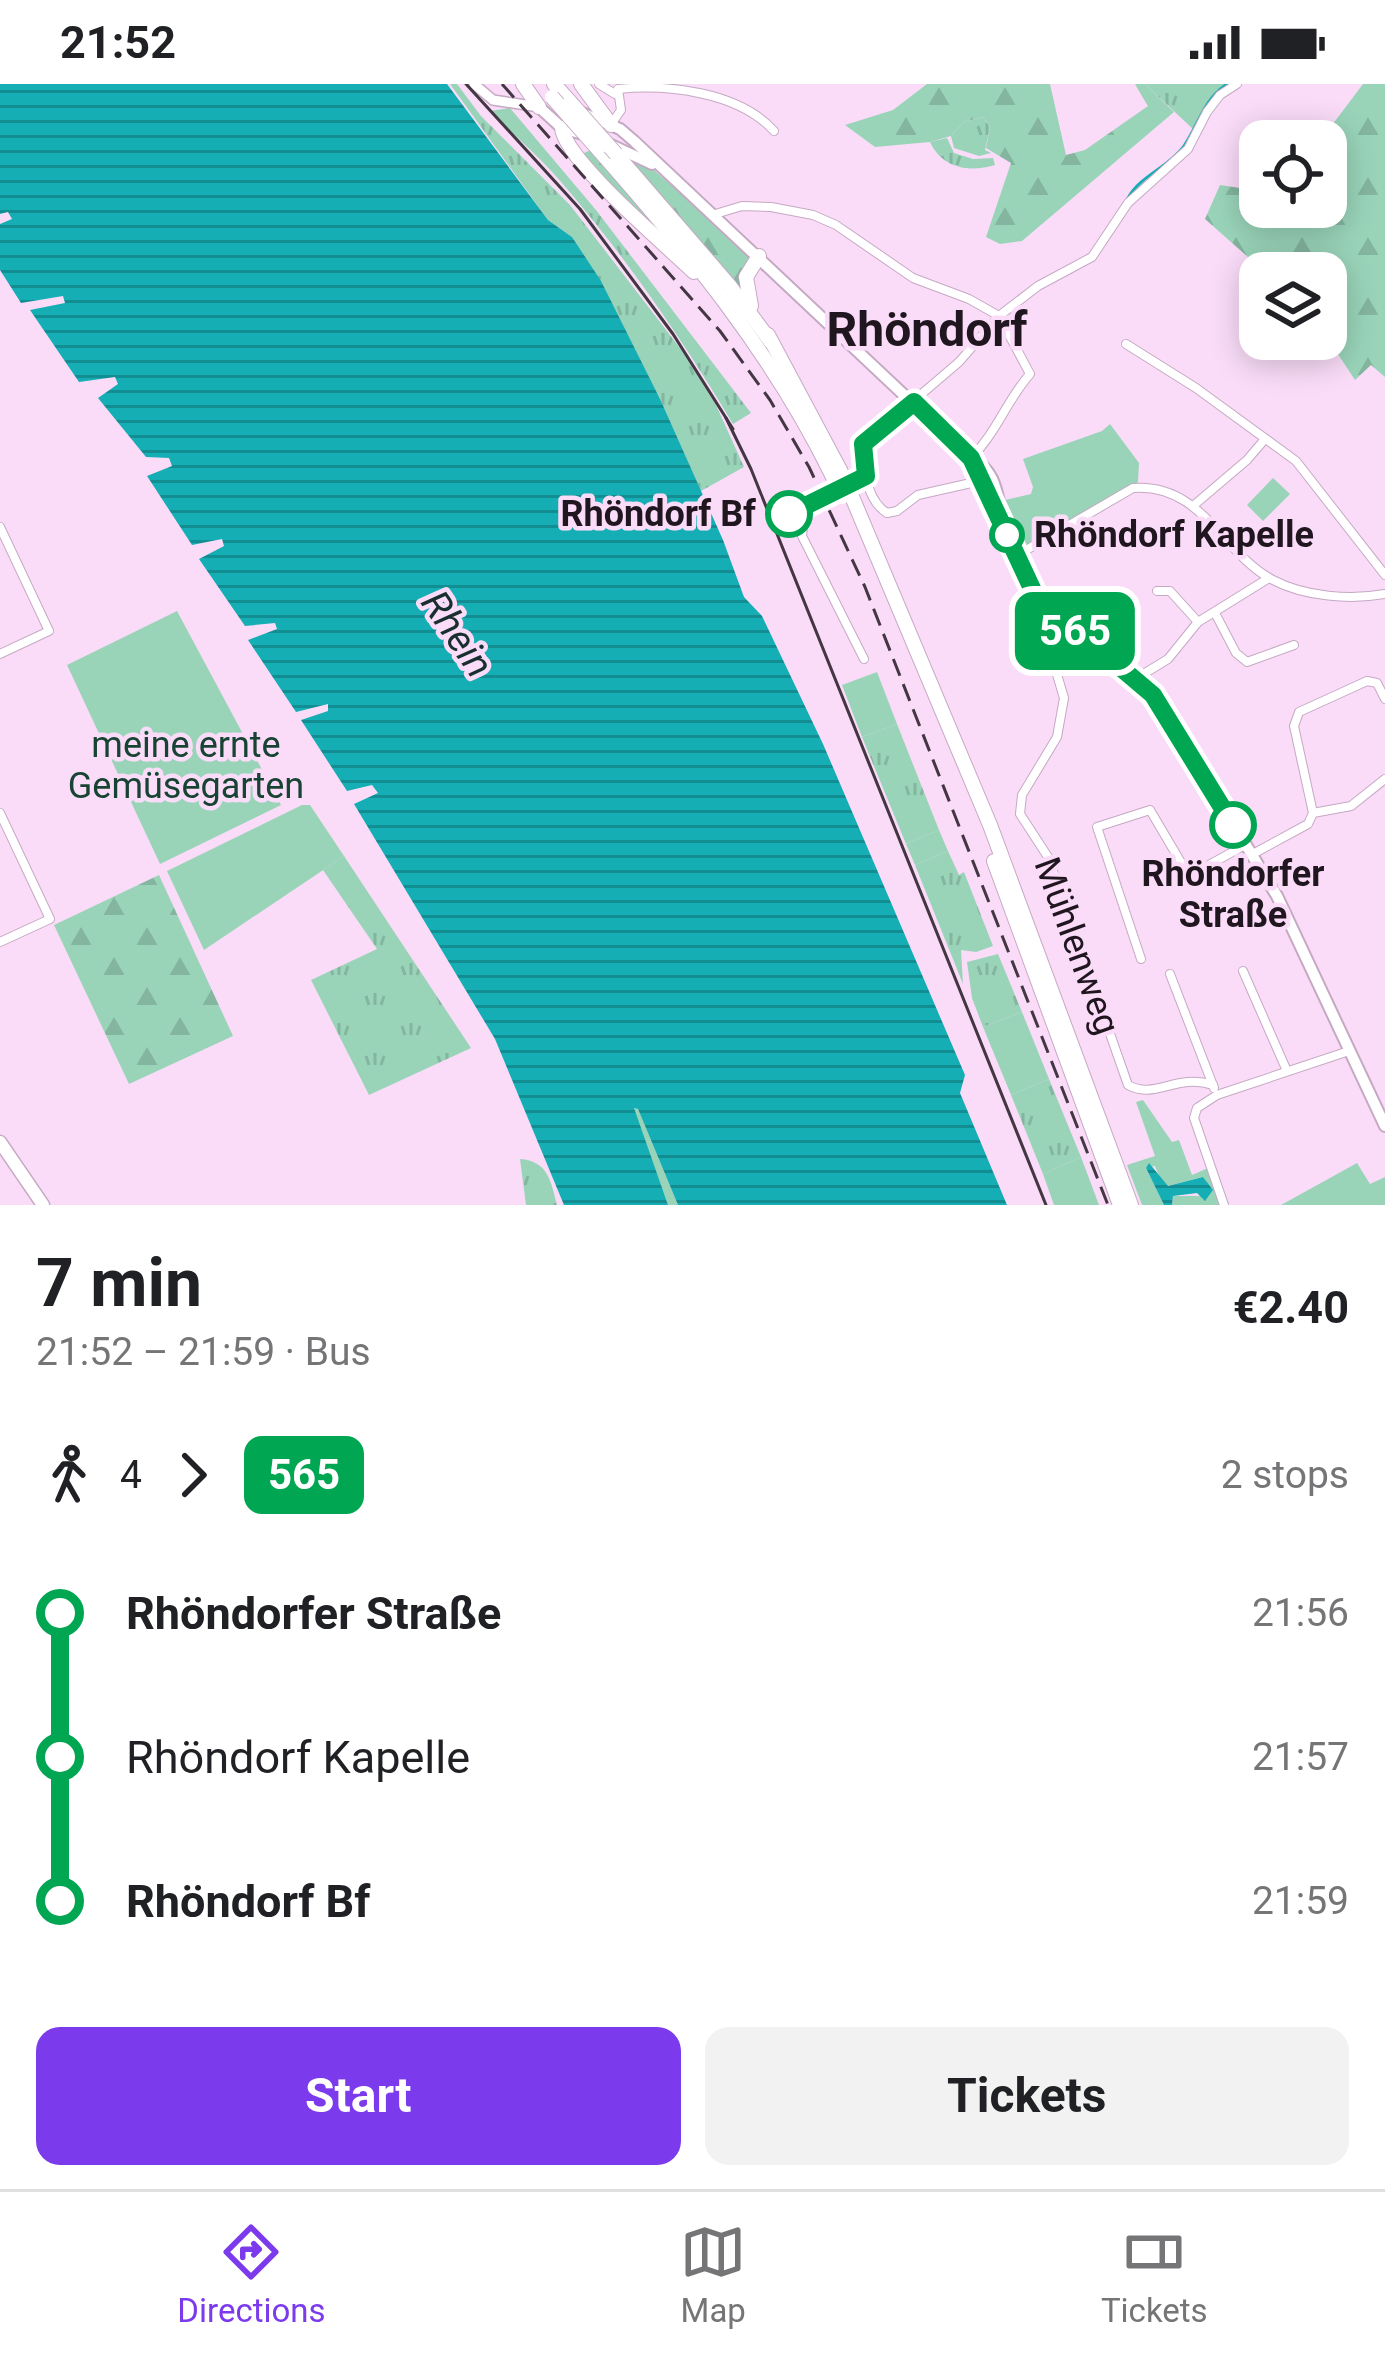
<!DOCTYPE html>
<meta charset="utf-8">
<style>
:root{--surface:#fff;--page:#f2f2f2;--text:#202124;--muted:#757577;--line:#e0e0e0;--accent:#7c3aed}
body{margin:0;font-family:Roboto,sans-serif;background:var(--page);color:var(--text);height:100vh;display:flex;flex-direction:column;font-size:45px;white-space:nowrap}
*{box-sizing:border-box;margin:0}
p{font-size:39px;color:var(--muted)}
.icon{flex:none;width:66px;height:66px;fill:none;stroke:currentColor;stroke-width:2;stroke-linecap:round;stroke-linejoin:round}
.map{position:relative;height:1121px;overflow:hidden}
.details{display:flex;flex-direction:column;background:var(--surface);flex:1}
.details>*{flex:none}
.badge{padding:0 24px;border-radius:18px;font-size:42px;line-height:78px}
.fabs{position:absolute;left:1239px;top:36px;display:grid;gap:24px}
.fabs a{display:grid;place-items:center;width:108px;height:108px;border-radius:24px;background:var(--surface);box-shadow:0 6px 30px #0003;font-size:60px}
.map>.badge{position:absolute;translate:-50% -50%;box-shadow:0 0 0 6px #fff}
.legs{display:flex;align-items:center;gap:18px;height:132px;padding:0 36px;font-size:39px}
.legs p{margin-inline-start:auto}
.overview{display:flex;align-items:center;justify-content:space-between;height:204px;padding:0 36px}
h1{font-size:66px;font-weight:700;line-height:90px}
.button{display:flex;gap:24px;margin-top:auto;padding:24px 36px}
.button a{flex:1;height:138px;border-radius:24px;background:var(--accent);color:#fff;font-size:48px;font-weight:700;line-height:138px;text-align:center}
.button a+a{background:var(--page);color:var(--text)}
ul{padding:0 36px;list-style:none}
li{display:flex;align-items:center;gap:42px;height:144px;font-size:45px}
li i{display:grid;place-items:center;width:18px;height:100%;margin:0 15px;background:currentColor}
li i::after{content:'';width:30px;height:30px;margin:-15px;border:9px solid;border-radius:50%;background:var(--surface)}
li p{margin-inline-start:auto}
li:first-child i{background:linear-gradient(#0000 50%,currentColor 0)}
li:last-child i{background:linear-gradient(currentColor 50%,#0000 0)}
.status{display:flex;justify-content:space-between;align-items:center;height:84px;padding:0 60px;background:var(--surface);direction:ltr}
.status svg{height:33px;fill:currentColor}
.dock{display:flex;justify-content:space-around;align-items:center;height:168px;border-top:3px solid var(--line);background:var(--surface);font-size:33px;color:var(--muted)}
.dock a{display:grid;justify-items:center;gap:6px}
.dock .active{color:var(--accent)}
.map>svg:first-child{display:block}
</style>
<div class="status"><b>21:52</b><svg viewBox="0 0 49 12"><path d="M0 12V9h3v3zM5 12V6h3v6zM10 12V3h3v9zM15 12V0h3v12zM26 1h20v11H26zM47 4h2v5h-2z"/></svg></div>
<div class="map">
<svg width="1385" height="1121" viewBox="0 0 1385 1121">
<defs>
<pattern id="grass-tufts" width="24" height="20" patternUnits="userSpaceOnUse" patternTransform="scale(3)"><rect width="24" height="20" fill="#99d4b9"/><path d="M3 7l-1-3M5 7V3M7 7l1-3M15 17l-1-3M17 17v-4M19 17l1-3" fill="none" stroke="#84b59f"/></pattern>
<pattern id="forest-firs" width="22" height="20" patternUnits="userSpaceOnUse" patternTransform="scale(3)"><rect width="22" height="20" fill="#99d4b9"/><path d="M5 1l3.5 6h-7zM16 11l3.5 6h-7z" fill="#84b59f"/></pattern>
<pattern id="water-rules" width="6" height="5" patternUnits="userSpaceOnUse" patternTransform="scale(3)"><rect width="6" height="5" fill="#14aeb4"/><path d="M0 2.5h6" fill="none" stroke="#128d92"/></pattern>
</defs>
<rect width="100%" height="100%" fill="#fadcf8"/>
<g fill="url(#grass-tufts)">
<polygon points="450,0 457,0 481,32 570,121 683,268 716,321 744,383 701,407 661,317 572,153 548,136"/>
<polygon points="1145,0 1232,0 1195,47"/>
<path d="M510,24l86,102 155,203 -18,11c-49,-82 -103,-161 -165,-234 -23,-28 -52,-53 -78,-79z"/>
<polygon points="983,33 990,43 985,66 991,69 979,72 954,64 951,52 964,38"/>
<path d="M947,54l7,15 19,6 20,-1 2,7c-26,8 -53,3 -65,-23z"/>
<polygon points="897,640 939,746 906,760 862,653"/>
<polygon points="948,767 959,791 964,788 993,862 976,868 961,866 963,900 915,781"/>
<polygon points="344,772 471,964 369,1011 311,896 377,865 323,786"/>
<polygon points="998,870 1022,928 983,943 972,914 967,878"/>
<polygon points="1049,995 1081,1073 1043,1090 1011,1011"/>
<path d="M520,1075c28,2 31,22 37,46h-31z"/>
</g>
<g fill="url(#forest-firs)">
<polygon points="927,0 1050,0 1066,71 1085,66 1148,22 1135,0 1145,0 1174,28 1022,157 1000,160 986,153 1011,79 986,64 990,43 983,33 964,38 951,52 930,58 875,63 845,41 893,26"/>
<polygon points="1363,0 1385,0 1385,293 1371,281 1355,296 1326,252 1326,189 1266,189 1205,135 1220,101 1260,107 1260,123 1326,123 1326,57 1320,57"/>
<polygon points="591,66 658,142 655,145 579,71"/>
<polygon points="627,74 654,86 749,169 741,210"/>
<polygon points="159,791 233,952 129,1000 54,841"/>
</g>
<g fill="#99d4b9">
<polygon points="1110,340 1139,379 1138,398 1029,463 1018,460 1005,416 1031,410 1033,403 1023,375 1102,347"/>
<polygon points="1273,394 1290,410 1263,437 1247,421"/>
<polygon points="177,527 281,721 160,780 67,581"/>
<polygon points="877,588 897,640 862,653 842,601"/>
<polygon points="302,721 310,721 344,772 204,866 167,787"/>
<polygon points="939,746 948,767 915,781 906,760"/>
<polygon points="1022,928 1049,995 1011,1011 983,943"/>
<polygon points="1143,1016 1172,1058 1179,1056 1192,1091 1208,1084 1219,1121 1172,1121 1173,1112 1202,1112 1212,1106 1203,1093 1168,1102 1161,1097 1155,1082 1146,1084 1164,1121 1142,1121 1127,1081 1155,1072 1136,1018"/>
<polygon points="633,1024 638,1025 678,1121 668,1121"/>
<polygon points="1081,1073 1099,1121 1054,1121 1043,1090"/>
<polygon points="1357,1079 1370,1100 1385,1093 1385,1121 1281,1121"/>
</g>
<g fill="url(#water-rules)">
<polygon points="0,0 447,0 548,136 572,153 601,197 661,317 723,456 744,513 762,532 823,660 965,991 960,1009 1007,1121 678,1121 638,1025 634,1024 668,1121 564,1121 495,955 354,720 378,709 372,701 347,707 301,636 328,627 328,620 296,628 248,556 277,545 275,539 245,542 199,475 224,462 222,455 192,461 147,392 172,382 169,374 146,373 98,314 118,300 115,293 79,298 30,226 65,219 63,212 21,219 0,186 0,140 12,135 8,128 0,130"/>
<polygon points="1149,1079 1168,1102 1203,1093 1213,1106 1205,1117 1197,1109 1173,1112 1172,1121 1164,1121 1146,1084"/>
</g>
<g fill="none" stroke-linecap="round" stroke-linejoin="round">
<path stroke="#14aeb4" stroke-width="3" d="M1128,114c13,-23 41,-31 56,-52 15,-22 19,-46 43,-62"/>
<polyline stroke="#d9bed7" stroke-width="8" stroke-dasharray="8 4" stroke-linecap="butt" points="810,422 841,406"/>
<g stroke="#c5a9c3" stroke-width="10">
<g id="minor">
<polyline points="599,0 615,10"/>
<path d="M612,39l9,-13 -3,-21c50,-5 121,3 156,42"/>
<path d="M712,131l30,-9 29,1 42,8 23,10 77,53 56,21 30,17 31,58c-23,26 -33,58 -59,84"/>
<polyline points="1126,260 1196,304 1296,377 1385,491"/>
<path d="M980,397l-62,14 -21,16 -10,2c-21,-13 -24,-45 -24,-69l96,-82 40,-46 39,-30 54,-29 36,-54 60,-54 19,-37 13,-17 17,-11"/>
<polyline points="854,399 866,392"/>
<polyline points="810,422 805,425 802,452 864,575"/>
<polyline points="1193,422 1247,376 1265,355"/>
<polyline points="0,443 49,547 0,570"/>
<path d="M1016,472l117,-68c70,-5 89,66 140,92 32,17 78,20 112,14"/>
<polyline points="1157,507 1170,507 1198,538"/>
<path d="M1044,520l-5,10 25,84 -7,39 -35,58 -2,19 28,43 80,228c27,15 48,-12 85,0"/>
<polyline points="1215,529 1236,569 1247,578 1294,561"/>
<polyline points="1137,594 1168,575 1198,538 1269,494"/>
<polyline points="0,729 50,835 0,858"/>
<polyline points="1313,729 1351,722 1385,695"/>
<polyline points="1251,771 1308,740 1313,729 1294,642 1299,628 1367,597 1377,599 1385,615"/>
<polyline points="1141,875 1097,743 1150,726 1189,792 1245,761"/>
<polyline points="1243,887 1287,987"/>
<polyline points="1170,890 1214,1004"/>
<polyline points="1224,1121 1194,1034 1197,1024 1217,1011 1349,967"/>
</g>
</g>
<g stroke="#c5a9c3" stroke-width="12">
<polyline id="tertiary" points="474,0 493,16 539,23"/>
</g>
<g stroke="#c5a9c3" stroke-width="14">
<g id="secondary">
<polyline points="539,23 562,44 586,51"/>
<path d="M582,29l38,16 14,12 337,317c23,12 25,30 30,53"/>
<polyline points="609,60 652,80"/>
<polyline points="971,374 1035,510 1067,541 1137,594 1153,611 1198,682 1277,812 1385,1042"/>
</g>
</g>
<g stroke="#c5a9c3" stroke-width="15">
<polyline id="primary" points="0,1058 43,1121"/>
</g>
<g stroke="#c5a9c3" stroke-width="16">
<g id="trunk">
<polyline points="523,0 539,23"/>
<polyline points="554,0 570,18"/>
<polyline points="581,0 611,41"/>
<path d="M562,44c2,31 105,118 132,144"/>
<path d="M598,65c90,102 174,203 234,326"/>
<polyline points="616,70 729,201 771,258"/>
<polyline points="751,222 746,193 759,172"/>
<polyline points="768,251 840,386"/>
<polyline points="850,408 990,741 1131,1121"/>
<polyline points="994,777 1120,1121"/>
</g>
</g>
<use href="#minor" stroke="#fff" stroke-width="8"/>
<use href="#tertiary" stroke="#fff" stroke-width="9"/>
<use href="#secondary" stroke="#fff" stroke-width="10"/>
<use href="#primary" stroke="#fff" stroke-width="12"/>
<use href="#trunk" stroke="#fff" stroke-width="14"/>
<g stroke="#443642" stroke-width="3">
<polyline points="466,0 580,125 673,250 733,345"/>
<polyline points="726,334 751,385 1046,1121"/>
</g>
<polyline stroke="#443642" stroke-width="3" stroke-dasharray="18 9" stroke-linecap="butt" points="502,0 720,247 770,316 809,383 865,503 1108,1121"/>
<g stroke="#c5a9c3" stroke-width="16" stroke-linecap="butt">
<g id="trunk-bridge">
<polyline points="552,13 598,65"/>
<polyline points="570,18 616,70"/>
<polyline points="840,386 850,408"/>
<polyline points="832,391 842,413"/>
</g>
</g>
<use href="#trunk-bridge" stroke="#fff" stroke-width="14"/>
</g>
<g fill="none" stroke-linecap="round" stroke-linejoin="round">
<g stroke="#fff" stroke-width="27">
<polyline id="line-1" points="789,430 866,392 863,360 914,318 971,374 1035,511 1153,611 1233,741"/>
</g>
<use href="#line-1" stroke="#00a651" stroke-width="18"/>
</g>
<g fill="#fff" stroke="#00a651" stroke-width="6">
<circle cx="789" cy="430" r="21"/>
<circle cx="1007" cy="451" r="15"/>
<circle cx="1233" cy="741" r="21"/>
</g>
<g text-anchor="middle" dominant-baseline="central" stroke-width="9" stroke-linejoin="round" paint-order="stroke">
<g font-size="36" font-weight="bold" fill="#20161f" stroke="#fadcf8" text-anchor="end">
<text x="756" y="430">Rhöndorf Bf</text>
<text x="1034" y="451" text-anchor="start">Rhöndorf Kapelle</text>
<text x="1233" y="790" text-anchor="middle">Rhöndorfer<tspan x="1233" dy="41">Straße</tspan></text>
</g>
<g font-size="36" fill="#174332" stroke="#fadcf8">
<text x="186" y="661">meine ernte<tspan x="186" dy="41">Gemüsegarten</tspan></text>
</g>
<g font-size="36" fill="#20161f" stroke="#fadcf8">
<text transform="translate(1077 862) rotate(70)">Mühlenweg</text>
</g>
<g font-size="39" font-style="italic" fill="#182e2f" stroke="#fadcf8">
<text transform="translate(457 550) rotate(56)">Rhein</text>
</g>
<g font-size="48" font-weight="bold" fill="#20161f" stroke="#fadcf8">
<text x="927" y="245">Rhöndorf</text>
</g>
</g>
</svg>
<div class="fabs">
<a><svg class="icon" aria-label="locate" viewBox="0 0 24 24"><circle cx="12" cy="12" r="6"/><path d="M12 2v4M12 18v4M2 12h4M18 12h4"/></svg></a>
<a><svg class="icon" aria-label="layers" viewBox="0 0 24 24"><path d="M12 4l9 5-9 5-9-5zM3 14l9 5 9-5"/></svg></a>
</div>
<b class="badge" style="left:1075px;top:547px;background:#00a651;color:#fff">565</b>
</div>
<section class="details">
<div class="overview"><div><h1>7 min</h1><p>21:52 – 21:59 · Bus</p></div><b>€2.40</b></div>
<div class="legs"><svg class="icon" aria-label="walk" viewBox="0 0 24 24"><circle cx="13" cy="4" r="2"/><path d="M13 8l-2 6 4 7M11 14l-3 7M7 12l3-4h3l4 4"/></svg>4<svg class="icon" aria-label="forward" viewBox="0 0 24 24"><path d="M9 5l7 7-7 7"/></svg><b class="badge" style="background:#00a651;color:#fff">565</b><p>2 stops</p></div>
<ul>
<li><i style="color:#00a651"></i><b>Rhöndorfer Straße</b><p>21:56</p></li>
<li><i style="color:#00a651"></i><span>Rhöndorf Kapelle</span><p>21:57</p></li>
<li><i style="color:#00a651"></i><b>Rhöndorf Bf</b><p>21:59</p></li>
</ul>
<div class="button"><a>Start</a><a>Tickets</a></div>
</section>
<nav class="dock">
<a class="active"><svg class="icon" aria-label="directions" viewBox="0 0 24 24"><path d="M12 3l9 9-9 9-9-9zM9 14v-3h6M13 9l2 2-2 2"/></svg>Directions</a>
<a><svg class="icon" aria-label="map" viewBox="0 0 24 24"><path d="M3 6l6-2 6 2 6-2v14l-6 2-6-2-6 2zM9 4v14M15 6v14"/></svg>Map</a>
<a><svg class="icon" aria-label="tickets" viewBox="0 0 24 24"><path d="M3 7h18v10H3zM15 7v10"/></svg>Tickets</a>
</nav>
